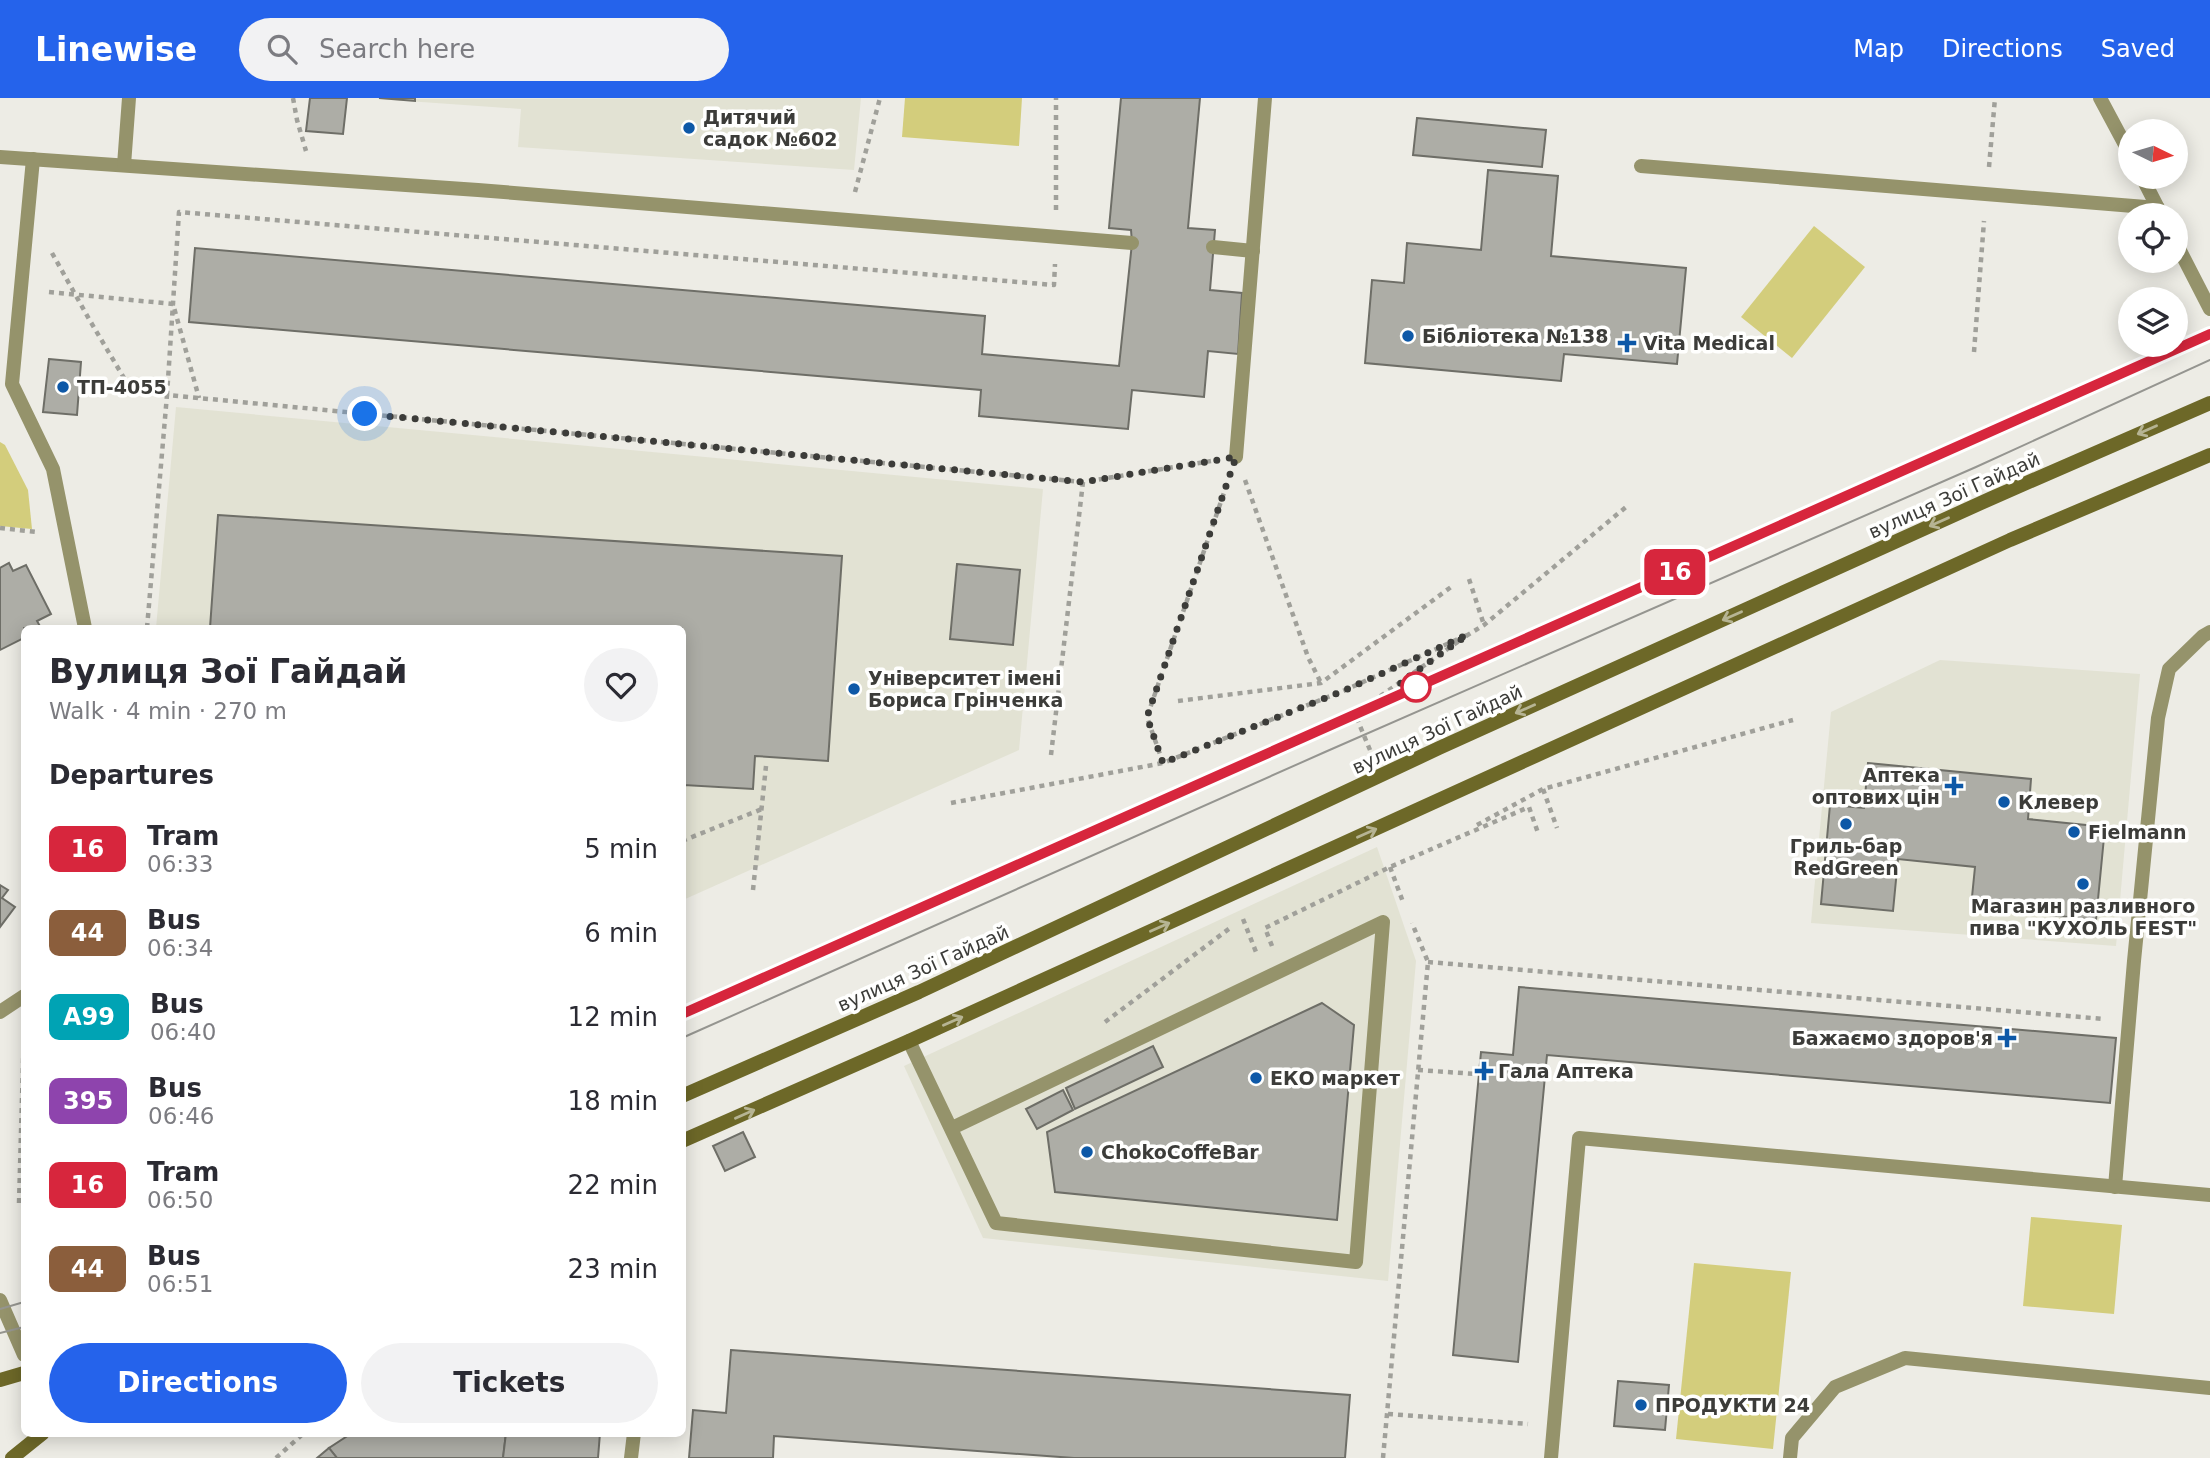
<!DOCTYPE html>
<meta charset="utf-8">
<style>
:root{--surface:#fff;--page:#f2f2f3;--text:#2b2b33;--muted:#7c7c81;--accent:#2563eb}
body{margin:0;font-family:"DejaVu Sans",sans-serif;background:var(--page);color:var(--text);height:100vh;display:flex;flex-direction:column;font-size:26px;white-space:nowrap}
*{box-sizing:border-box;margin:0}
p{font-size:23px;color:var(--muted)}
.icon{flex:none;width:38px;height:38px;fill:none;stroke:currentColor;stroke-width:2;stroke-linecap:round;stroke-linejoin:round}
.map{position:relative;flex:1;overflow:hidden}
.drawer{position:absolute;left:21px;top:527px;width:665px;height:812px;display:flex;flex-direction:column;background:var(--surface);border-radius:10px;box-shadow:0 4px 18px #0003}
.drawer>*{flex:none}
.badge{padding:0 14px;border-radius:10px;font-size:24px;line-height:46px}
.needle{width:46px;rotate:95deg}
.fabs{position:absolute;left:2118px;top:21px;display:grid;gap:14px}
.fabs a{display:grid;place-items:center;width:70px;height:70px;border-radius:50%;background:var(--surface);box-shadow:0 4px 18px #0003;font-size:35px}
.you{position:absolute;width:35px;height:35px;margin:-18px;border:5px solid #fff;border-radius:50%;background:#1a73e8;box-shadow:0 0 0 10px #1a73e833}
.map>.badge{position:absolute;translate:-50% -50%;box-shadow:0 0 0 4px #fff}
h2{padding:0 28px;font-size:26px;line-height:63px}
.round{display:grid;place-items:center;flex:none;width:74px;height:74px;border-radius:37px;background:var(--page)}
.headline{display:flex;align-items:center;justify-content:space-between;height:119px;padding:0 28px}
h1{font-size:33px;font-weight:800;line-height:52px}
.primary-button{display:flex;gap:14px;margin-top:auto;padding:14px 28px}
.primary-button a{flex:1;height:80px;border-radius:42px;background:var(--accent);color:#fff;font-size:28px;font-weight:800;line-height:80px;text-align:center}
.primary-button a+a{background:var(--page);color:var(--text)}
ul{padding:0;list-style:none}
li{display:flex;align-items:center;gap:21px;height:84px;padding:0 28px}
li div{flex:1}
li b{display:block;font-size:26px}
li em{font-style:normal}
li .badge{min-width:77px;font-weight:700;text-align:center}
header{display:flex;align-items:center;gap:42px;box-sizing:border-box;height:98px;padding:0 35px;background:var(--accent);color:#fff}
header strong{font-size:33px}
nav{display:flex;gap:38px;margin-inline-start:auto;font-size:24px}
.search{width:490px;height:63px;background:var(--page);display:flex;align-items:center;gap:18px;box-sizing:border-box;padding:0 24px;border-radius:38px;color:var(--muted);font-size:26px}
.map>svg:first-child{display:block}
</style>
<header>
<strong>Linewise</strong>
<div class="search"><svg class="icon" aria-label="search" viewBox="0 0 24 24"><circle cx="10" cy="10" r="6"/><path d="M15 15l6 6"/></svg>Search here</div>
<nav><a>Map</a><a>Directions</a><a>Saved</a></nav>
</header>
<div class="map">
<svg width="2210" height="1360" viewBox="0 0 2210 1360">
<rect width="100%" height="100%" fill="#edece5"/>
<g fill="#e2e2d3">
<polygon points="861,0 854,72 518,49 521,11 379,1"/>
<polygon points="176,309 1043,391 1019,652 683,802 682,530 156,530"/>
<polygon points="1940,562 2140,576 2116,848 1811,825 1831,614"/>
<polygon points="1377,749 1416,863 1388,1183 983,1140 904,968"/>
</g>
<g fill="#d3cd7c">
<polygon points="905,0 1022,0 1019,48 902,39"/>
<polygon points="1814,128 1865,169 1792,260 1741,219"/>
<polygon points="0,344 5,347 28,392 32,431 0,428"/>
<polygon points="2031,1119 2122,1127 2114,1216 2023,1208"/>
<polygon points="1694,1165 1791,1174 1773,1351 1676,1341"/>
</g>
<g fill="#adada6" stroke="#6e6e67" stroke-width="2">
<polygon points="310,0 347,0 343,36 306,33"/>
<polygon points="379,0 415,0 415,3"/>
<polygon points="1121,0 1200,0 1188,130 1215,132 1210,192 1242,195 1238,256 1208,253 1204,299 1132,292 1128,331 979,318 981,292 189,224 195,150 985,218 982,256 1119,268 1132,145 1131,132 1109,130"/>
<polygon points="1417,20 1546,32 1542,69 1413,57"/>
<polygon points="1488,72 1558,78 1551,158 1686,170 1677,266 1564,256 1561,283 1365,265 1372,182 1404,185 1407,145 1481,152"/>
<polygon points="49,261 81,264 77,317 43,314"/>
<polygon points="218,417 842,458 828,663 755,658 753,691 684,687 682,713 682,530 210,530"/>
<polygon points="9,465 13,473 26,467 51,516 37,523 41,530 24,530 24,540 0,552 0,470"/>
<polygon points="957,466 1020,472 1013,547 950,541"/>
<polygon points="1868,665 2031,681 2028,721 2105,729 2096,822 1971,809 1975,769 1898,761 1893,813 1821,806 1830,707 1864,710"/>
<polygon points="0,787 8,792 2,800 15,809 0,829"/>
<polygon points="1519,889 2116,940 2110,1005 1547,957 1518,1264 1453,1257 1481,954 1513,957"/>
<polygon points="1322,905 1354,927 1337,1122 1055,1094 1047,1034"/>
<polygon points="1153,948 1163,969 1075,1011 1066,990"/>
<polygon points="1063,992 1073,1012 1037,1031 1026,1011"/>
<polygon points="743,1034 755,1059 725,1073 713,1048"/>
<polygon points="731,1252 1350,1297 1345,1360 1074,1360 774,1338 773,1360 689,1360 693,1312 726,1315"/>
<polygon points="1618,1283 1669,1287 1665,1332 1614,1328"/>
<polygon points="352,1335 506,1335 503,1360 337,1360 329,1350"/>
<polygon points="506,1335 600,1335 598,1360 503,1360"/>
<polygon points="329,1350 337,1360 317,1360"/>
</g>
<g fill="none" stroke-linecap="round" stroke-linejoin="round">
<g stroke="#a0a09a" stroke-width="4.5" stroke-dasharray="5 5" stroke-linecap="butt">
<polyline points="293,0 297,22 306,53"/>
<polyline points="1989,69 1995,0"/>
<polyline points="855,94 880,0"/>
<polyline points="1056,112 1056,0"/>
<polyline points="52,155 89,221 124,280 167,297 179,114 1054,187 1055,166"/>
<polyline points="49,194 173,206 199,300"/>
<polyline points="1974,254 1984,123"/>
<polyline points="1245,382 1308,559 1321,585"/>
<polyline points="0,430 37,434"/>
<polyline points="1469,481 1484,527"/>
<polyline points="147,530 167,297 1083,384 1211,363"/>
<polyline points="1466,538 1484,527 1626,409"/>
<polyline points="1178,603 1321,585 1451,489"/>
<polyline points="1370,652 1355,616 1459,543"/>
<polyline points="1051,657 1083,384"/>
<polyline points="1163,665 1147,619 1228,383"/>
<polyline points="1543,691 1557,730"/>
<polyline points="951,705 1163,665 1343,593 1467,537"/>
<polyline points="1477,727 1543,691 1793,622"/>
<polyline points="682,743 762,711"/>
<polyline points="1390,769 1403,804"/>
<polyline points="753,792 766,668"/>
<polyline points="1243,821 1256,854"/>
<polyline points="1272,848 1265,830 1390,769 1529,709 1538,735"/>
<polyline points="1428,864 2104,921"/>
<polyline points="1105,924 1230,830"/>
<polyline points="1418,972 1476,976"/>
<polyline points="19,1105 24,931"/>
<polyline points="1388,1316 1528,1326"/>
<polyline points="276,1360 304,1335"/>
<polyline points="1383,1360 1428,864 1412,825"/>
</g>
<g stroke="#95936b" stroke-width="14">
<polyline points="2100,0 2130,56"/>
<polyline points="0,59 478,92 1132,145"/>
<polyline points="33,61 12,286 53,371 85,530"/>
<polyline points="124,67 129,0"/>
<polyline points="1641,68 2158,110"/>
<polyline points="2142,79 2161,116"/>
<polyline points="2175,143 2210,211"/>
<polyline points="1213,149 1253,153"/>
<polyline points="1236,359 1265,0"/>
<polyline points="0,914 24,898"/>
<polyline points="909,943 996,1125 1356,1164 1383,824 952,1030"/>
<polyline points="2115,1089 2134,863 2158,620 2169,571 2203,538 2210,534"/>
<polyline points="0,1202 24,1257"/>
<polyline points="1551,1360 1579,1040 2210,1097"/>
<polyline points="1790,1360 1792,1340 1835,1289 1905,1260 2210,1290"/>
</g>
<polyline stroke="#95936b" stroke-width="14" points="631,1360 634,1335"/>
<g stroke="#6d6828" stroke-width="14">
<polyline points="682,998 919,894 1439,650 1992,400 2210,305"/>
<polyline points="682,1043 909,943 2010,442 2210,357"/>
<polyline points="0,1282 24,1275"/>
<polyline points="12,1360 43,1335"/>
</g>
<g stroke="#959590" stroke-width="2">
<polyline points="682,916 2210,236"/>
<polyline points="682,940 1325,654 1976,369 2210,262"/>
<polyline points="0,1211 24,1204"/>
<polyline points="0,1235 24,1229"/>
</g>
</g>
<defs><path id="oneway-shaft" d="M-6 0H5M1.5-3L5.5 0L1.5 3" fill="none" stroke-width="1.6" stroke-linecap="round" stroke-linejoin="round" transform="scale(1.75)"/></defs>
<g stroke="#b6b493">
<use href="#oneway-shaft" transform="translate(2147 332) rotate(156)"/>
<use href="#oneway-shaft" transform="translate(1939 424) rotate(156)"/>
<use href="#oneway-shaft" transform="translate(1732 518) rotate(156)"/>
<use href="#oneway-shaft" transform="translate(1525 611) rotate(156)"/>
<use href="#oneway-shaft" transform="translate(1367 735) rotate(-24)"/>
<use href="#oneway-shaft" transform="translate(1160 829) rotate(-24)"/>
<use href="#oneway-shaft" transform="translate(953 923) rotate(-24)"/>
<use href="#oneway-shaft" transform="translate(745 1016) rotate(-24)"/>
</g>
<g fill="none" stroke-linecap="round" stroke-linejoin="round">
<g stroke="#fff" stroke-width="16">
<polyline id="line" points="682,916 2210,236"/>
</g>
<use href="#line" stroke="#d7263d" stroke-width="10"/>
<polyline stroke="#3c3c39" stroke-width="7" stroke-dasharray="0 12.6" points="365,316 1083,384 1236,359 1147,619 1163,665 1343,593 1467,537 1400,585 1416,589"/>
</g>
<g fill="#0d58a7" stroke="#fffffe" stroke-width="2.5">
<circle cx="689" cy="30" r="7"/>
<circle cx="1408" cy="238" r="7"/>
<path d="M1623.5 234.5h7v7h7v7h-7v7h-7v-7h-7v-7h7z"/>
<circle cx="63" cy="289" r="7"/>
<circle cx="854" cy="591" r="7"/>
<path d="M1950.5 677.5h7v7h7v7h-7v7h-7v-7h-7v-7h7z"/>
<circle cx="2004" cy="704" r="7"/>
<circle cx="1846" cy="726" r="7"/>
<circle cx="2074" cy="734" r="7"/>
<circle cx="2083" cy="786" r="7"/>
<path d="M2003.5 929.5h7v7h7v7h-7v7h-7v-7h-7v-7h7z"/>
<path d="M1480.5 962.5h7v7h7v7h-7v7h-7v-7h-7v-7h7z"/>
<circle cx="1256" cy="980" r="7"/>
<circle cx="1087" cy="1054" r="7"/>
<circle cx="1641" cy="1307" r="7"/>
</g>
<circle fill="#fff" stroke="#d7263d" stroke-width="3.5" cx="1416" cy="589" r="14"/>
<g text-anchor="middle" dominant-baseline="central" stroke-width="7" stroke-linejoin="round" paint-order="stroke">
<g font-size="19" font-weight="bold" fill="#3c3c39" stroke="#fffffe" text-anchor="start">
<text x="703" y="19">Дитячий<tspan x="703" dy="22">садок №602</tspan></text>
<text x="1422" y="238">Бібліотека №138</text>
<text x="1643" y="245">Vita Medical</text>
<text x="77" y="289">ТП-4055</text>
<text x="868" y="580">Університет імені<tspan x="868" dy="22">Бориса Грінченка</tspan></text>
<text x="1940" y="677" text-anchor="end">Аптека<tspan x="1940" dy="22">оптових цін</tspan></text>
<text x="2018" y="704">Клевер</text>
<text x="2088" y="734">Fielmann</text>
<text x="1846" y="748" text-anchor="middle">Гриль-бар<tspan x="1846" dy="22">RedGreen</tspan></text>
<text x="2083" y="808" text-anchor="middle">Магазин разливного<tspan x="2083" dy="22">пива "КУХОЛЬ FEST"</tspan></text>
<text x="1993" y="940" text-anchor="end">Бажаємо здоров'я</text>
<text x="1498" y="973">Гала Аптека</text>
<text x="1270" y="980">ЕКО маркет</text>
<text x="1101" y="1054">ChokoCoffeBar</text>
<text x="1655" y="1307">ПРОДУКТИ 24</text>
</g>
<g font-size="19" fill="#3c3c39" stroke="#fffffe">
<text transform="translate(1954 397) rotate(-24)">вулиця Зої Гайдай</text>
<text transform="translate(1437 631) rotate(-25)">вулиця Зої Гайдай</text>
<text transform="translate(923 870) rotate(-24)">вулиця Зої Гайдай</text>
</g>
</g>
</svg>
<div class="fabs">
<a><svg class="needle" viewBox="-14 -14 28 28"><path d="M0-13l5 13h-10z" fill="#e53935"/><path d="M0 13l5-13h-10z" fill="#7c7c81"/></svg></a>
<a><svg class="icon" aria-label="locate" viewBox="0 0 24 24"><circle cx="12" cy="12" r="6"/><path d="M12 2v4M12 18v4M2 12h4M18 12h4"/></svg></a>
<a><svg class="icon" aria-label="layers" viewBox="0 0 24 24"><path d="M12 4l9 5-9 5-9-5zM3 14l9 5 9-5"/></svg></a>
</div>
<div class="you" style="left:365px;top:316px"></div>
<b class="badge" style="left:1675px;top:474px;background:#d7263d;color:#fff">16</b>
<section class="drawer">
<div class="headline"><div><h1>Вулиця Зої Гайдай</h1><p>Walk · 4 min · 270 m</p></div><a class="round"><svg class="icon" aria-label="heart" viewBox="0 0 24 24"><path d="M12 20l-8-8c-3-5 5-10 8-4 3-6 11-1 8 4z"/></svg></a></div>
<h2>Departures</h2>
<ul>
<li><span class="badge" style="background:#d7263d;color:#fff">16</span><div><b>Tram</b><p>06:33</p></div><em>5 min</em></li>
<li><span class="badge" style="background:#8b5e3c;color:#fff">44</span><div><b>Bus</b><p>06:34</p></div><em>6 min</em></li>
<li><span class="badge" style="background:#00a3b4;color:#fff">А99</span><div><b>Bus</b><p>06:40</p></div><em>12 min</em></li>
<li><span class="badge" style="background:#8e44ad;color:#fff">395</span><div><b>Bus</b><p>06:46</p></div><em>18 min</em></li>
<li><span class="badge" style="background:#d7263d;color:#fff">16</span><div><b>Tram</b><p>06:50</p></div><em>22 min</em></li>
<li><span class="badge" style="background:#8b5e3c;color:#fff">44</span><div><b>Bus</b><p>06:51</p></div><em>23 min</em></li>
</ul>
<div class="primary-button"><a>Directions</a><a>Tickets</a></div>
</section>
</div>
